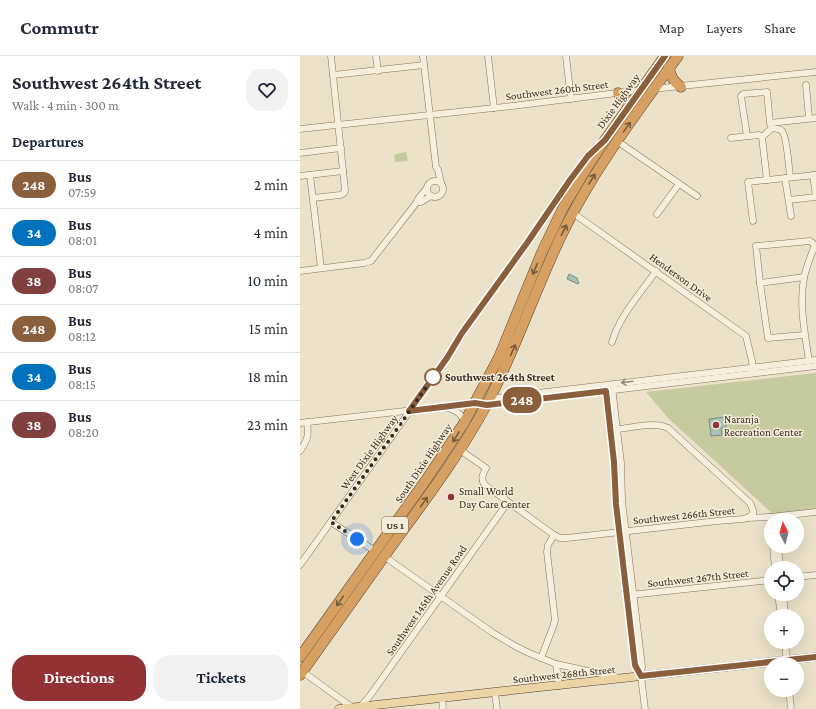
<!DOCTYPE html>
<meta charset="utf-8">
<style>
:root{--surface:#fff;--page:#f2f2f3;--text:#1f2937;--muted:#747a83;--line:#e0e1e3;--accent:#933235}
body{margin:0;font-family:"Crimson Pro",serif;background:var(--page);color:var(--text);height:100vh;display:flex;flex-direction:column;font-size:15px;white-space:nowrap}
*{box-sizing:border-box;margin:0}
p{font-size:13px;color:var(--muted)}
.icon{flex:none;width:22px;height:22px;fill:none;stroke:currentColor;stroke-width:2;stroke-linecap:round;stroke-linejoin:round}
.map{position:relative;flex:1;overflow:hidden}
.drawer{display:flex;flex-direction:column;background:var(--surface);width:300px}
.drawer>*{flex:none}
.badge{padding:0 8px;border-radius:13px;font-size:14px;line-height:26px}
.needle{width:26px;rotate:354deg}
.buttons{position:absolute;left:464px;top:457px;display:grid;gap:8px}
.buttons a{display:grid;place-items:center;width:40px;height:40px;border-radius:50%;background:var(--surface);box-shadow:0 4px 16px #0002;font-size:20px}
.you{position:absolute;width:20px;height:20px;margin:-10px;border:3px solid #fff;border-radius:50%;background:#1a73e8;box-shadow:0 0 0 6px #1a73e833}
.map>.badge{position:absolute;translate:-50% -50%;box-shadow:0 0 0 2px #fff}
h2{padding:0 12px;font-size:15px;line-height:36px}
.round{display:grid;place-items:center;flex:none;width:42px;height:42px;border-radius:16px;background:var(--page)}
.overview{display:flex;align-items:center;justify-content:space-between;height:68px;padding:0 12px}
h1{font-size:19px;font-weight:700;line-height:30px}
.cta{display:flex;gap:8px;margin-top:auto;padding:8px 12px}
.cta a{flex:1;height:46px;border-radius:16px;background:var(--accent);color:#fff;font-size:16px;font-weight:700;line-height:46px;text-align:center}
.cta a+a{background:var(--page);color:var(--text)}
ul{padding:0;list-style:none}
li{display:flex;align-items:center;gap:12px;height:48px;padding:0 12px;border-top:1px solid var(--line)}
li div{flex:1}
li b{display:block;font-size:15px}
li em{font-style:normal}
li .badge{min-width:44px;font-weight:700;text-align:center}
header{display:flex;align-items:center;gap:24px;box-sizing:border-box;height:56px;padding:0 20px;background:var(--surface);border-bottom:1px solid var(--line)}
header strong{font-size:19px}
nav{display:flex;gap:22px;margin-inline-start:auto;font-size:14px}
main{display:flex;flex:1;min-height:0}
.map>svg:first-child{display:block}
</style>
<header>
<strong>Commutr</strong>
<nav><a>Map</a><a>Layers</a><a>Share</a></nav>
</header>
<main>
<section class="drawer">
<div class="overview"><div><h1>Southwest 264th Street</h1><p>Walk · 4 min · 300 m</p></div><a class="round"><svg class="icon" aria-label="heart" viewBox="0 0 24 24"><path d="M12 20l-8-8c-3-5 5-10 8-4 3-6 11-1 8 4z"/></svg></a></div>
<h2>Departures</h2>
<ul>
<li><span class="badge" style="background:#8b5e3c;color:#fff">248</span><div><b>Bus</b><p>07:59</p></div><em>2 min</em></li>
<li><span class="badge" style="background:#0072bc;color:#fff">34</span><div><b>Bus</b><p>08:01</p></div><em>4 min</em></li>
<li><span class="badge" style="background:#804040;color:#fff">38</span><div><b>Bus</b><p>08:07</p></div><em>10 min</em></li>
<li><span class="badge" style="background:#8b5e3c;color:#fff">248</span><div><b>Bus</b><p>08:12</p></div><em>15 min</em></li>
<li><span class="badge" style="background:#0072bc;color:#fff">34</span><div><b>Bus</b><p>08:15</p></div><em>18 min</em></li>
<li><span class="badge" style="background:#804040;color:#fff">38</span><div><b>Bus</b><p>08:20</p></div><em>23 min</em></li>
</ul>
<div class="cta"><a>Directions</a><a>Tickets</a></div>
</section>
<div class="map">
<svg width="516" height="653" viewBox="0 0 516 653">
<rect width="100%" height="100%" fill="#ece1c9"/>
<g fill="#c6ca9e">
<polygon points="106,96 108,105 95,106 94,99 96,98"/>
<polygon points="516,317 516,454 474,459 369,363 346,336"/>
</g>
<g fill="#aac1ba" stroke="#718f87">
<polygon points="269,218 277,222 278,225 279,226 278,228 267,223"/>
<polygon points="425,361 426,371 421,372 422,379 411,380 409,363"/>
</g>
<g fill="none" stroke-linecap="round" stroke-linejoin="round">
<g stroke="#88745f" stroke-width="7">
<g id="minor">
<polyline points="76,0 78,15"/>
<polyline points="123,0 136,111 138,114 141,127"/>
<polyline points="188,0 194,52"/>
<polyline points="266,0 271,43"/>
<polyline points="33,19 124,9"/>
<polyline points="506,29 509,62"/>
<polyline points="352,33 516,16"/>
<polyline points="470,67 516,62"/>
<polyline points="0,73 212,50 341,34"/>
<polyline points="447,80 441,40 443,38 467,36 470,67 472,72"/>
<path d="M462,81l10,-9c3,1 7,0 10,3 5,5 7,38 8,46"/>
<polyline points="462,81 467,124"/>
<polyline points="431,82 459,79 462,81"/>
<polyline points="317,85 397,140"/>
<polyline points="0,97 41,92"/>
<polyline points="10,119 21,212"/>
<polyline points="513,119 516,140"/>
<polyline points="0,120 43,115"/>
<polyline points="485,122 491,160"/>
<circle cx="135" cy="133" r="8"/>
<polyline points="13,142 40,139 44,137 45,134 31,0"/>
<polyline points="489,144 516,141"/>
<polyline points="117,146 121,146 131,140"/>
<polyline points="273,157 446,280 452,305 453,314"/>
<polyline points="357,158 379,128"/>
<polyline points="453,165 448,126 516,119"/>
<polyline points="0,215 64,207 71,205 117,146 118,143 126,133"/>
<polyline points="460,227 504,221"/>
<path d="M504,279l-36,3 -8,-55 -4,-37 54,-5 5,4c-4,11 -9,22 -11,33 -5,27 1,56 5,83"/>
<path d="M312,286c8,-27 28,-48 44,-71"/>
<polyline points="306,331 315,406 316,448 335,609 341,620"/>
<polyline points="312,331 321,407 322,445 342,610 341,620 345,653"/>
<polyline points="188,343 516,304"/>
<path d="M147,351c8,4 15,6 17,15"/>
<polyline points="0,367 175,347 187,349 516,310"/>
<path d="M160,394l26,18c-3,6 -6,11 -1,17l69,50 6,3h7l150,-17 26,-2 4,-1 6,-4v-4l-3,-7 -82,-75c-14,-7 -35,0 -51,1"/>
<path d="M0,395c8,-12 9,-15 7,-29"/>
<polyline points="470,461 516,456"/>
<polyline points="447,462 470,461 471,471"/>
<polyline points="31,466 75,495"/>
<polyline points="473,490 475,512"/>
<polyline points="478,490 480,512"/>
<polyline points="85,501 193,577 215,590 229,597 256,608 316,621"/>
<polyline points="0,509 102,366 147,302 163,277 227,187 270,124 288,100 296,91"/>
<polyline points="497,521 516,519"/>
<polyline points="478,538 481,560"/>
<polyline points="483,538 485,560"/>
<polyline points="330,539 471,524"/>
<polyline points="485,586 487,608"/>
<polyline points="241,602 253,571 255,564 247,496 248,489 254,479"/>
<polyline points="256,608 259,630"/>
<polyline points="3,616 53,652"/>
<polyline points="489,634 491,653"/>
<polyline points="195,637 197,653"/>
<polyline points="142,642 143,653"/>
<polyline points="59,652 69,641 208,446"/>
</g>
</g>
<g stroke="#564333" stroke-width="9">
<polyline id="major" points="39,653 516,601"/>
</g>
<g stroke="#564333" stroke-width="11">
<g id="highway">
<path d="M369,12c2,9 4,13 12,19"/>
<polyline points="318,37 326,43 328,51"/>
<polyline points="0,601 126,424 164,367 199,301 242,196 263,152 288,110 305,84 365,0"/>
<path d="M0,619c31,-43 62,-87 93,-131 33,-45 67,-90 94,-140 29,-55 48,-114 75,-170 31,-64 74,-120 116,-178"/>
</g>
</g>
<use href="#minor" stroke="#f7efdd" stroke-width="6"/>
<use href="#major" stroke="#ecd5a5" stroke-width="8"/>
<use href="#highway" stroke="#d5a061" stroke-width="10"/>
</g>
<defs><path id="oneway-shaft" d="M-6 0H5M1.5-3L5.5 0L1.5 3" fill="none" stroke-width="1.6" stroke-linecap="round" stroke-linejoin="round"/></defs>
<g stroke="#775b3b">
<use href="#oneway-shaft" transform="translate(327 71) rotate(-55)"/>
<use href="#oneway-shaft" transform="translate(292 123) rotate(-59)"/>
<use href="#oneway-shaft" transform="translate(264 174) rotate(-63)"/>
<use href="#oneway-shaft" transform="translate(235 213) rotate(113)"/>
<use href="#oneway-shaft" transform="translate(213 294) rotate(-66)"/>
<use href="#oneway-shaft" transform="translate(156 381) rotate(122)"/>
<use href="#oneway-shaft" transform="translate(124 446) rotate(-55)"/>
<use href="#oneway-shaft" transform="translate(40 545) rotate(125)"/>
</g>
<use stroke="#988e7f" href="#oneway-shaft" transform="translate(327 326) rotate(173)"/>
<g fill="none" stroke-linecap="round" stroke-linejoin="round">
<g stroke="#fff" stroke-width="9">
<polyline id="line" points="365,0 305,84 288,100 270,124 227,187 162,277 147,302 109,355 175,347 187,349 306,335 314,406 316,448 335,609 341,620 516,601"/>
</g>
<use href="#line" stroke="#8b5e3c" stroke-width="6"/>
<polyline stroke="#392d21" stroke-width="4" stroke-dasharray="0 7.2" points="57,483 31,466 102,366 133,321"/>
</g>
<circle fill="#fff" stroke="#8b5e3c" stroke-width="2" cx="133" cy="321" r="8"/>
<g fill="#933235" stroke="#f4ecd9" stroke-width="1.5">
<circle cx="416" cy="369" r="4"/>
<circle cx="151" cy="441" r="4"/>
</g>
<g text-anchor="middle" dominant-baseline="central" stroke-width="3" stroke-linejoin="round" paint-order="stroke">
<rect fill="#f4ecd9" stroke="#716658" stroke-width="1" x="82" y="461" width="26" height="16" rx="3"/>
<g font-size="10" font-weight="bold" fill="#392d21">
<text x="95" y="469">US 1</text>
</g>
<g font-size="11" fill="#392d21" stroke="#f4ecd9">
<text transform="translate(257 34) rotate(-7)">Southwest 260th Street</text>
<text transform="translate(318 45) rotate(-54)">Dixie Highway</text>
<text transform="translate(381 221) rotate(36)">Henderson Drive</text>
<text transform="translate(69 396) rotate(-54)">West Dixie Highway</text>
<text transform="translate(123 407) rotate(-56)">South Dixie Highway</text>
<text transform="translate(384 459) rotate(-6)">Southwest 266th Street</text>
<text transform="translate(398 522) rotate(-6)">Southwest 267th Street</text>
<text transform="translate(126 544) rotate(-55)">Southwest 145th Avenue Road</text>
<text transform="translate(264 618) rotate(-6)">Southwest 268th Street</text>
</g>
<g font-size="11" font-weight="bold" fill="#392d21" stroke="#f4ecd9" text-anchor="start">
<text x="145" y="321">Southwest 264th Street</text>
</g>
<g font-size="11" fill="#392d21" stroke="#f4ecd9" text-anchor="start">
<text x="424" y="363">Naranja<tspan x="424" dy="13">Recreation Center</tspan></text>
<text x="159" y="435">Small World<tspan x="159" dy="13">Day Care Center</tspan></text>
</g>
</g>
</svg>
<div class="buttons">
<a><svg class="needle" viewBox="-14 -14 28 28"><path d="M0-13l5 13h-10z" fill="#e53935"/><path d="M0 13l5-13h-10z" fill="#747a83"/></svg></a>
<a><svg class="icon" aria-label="locate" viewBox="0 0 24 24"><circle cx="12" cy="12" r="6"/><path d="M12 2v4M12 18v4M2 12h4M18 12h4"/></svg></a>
<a>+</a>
<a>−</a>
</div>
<div class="you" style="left:57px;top:483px"></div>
<b class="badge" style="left:222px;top:344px;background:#8b5e3c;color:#fff">248</b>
</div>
</main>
